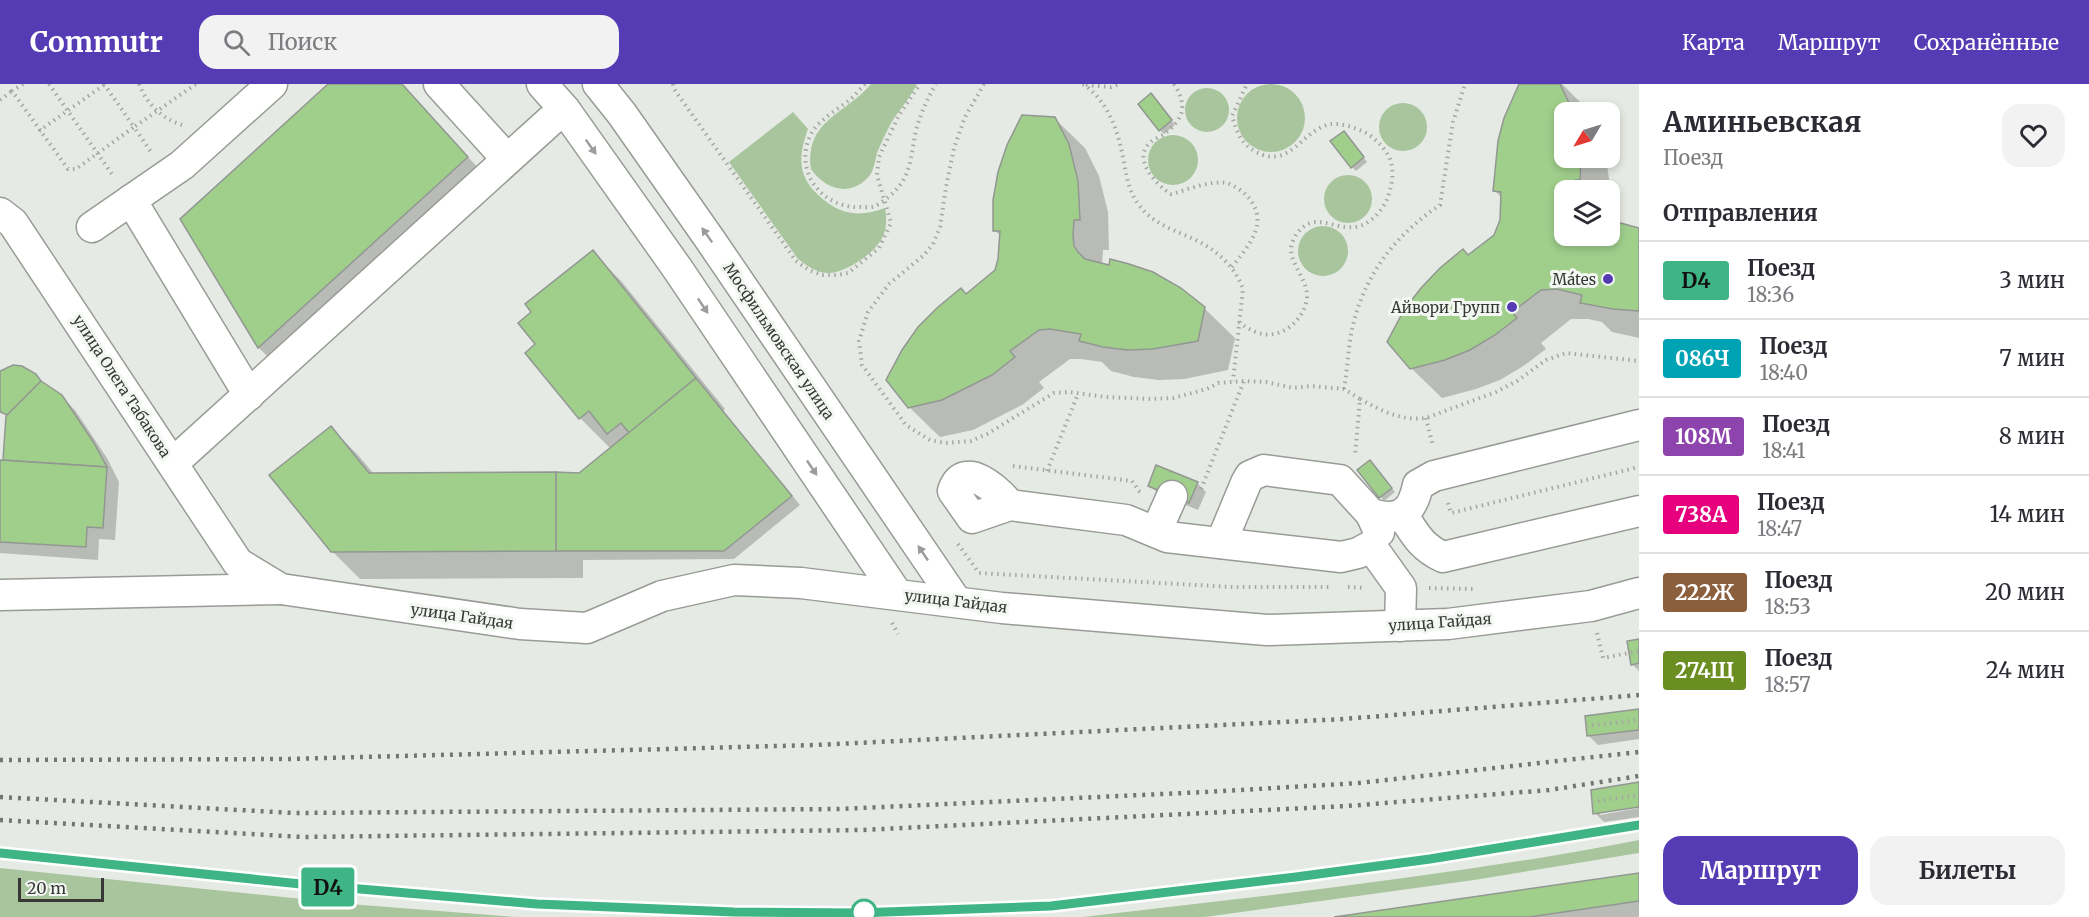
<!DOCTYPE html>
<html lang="ru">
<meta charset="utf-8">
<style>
:root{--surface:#fff;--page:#f2f2f3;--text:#2b2b33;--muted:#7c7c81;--line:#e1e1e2;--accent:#563cb4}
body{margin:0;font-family:Merriweather,serif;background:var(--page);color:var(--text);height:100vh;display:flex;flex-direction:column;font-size:22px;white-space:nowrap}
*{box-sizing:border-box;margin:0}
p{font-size:20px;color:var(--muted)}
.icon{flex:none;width:33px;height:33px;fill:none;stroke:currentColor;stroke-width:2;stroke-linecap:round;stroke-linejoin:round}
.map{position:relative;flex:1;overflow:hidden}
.details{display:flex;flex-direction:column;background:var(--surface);width:450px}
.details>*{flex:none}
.badge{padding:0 12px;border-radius:4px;font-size:21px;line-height:39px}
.needle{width:39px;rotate:232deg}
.buttons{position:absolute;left:1554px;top:18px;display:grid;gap:12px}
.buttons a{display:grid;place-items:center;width:66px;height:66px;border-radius:12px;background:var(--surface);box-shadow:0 3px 9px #0003;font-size:30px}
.scale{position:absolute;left:18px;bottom:15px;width:86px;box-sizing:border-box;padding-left:6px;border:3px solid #383937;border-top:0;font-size:16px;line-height:21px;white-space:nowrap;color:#383937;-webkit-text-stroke:4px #f3f7f2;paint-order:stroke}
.map>.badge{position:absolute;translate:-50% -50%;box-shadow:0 0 0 3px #fff}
h2{padding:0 24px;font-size:22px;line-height:54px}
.round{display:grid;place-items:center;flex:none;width:63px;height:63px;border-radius:18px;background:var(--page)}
.head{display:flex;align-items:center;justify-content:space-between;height:102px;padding:0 24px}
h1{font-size:28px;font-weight:700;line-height:45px}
.button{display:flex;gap:12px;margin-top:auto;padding:12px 24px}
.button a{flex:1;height:69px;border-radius:18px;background:var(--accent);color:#fff;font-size:24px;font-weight:700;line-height:69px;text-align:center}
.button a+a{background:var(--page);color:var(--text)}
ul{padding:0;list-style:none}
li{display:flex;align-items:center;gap:18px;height:78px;padding:0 24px;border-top:2px solid var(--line)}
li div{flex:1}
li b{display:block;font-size:22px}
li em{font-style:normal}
li .badge{min-width:66px;font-weight:700;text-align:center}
header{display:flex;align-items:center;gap:36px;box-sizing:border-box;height:84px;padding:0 30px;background:var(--accent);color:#fff}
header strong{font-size:28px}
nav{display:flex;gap:33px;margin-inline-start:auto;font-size:21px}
.search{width:420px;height:54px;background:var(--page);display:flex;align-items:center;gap:15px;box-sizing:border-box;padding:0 21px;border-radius:18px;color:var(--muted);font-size:22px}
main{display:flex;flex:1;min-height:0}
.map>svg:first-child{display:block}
</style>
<header>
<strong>Commutr</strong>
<div class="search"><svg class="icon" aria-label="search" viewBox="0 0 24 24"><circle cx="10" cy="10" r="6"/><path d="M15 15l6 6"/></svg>Поиск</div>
<nav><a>Карта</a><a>Маршрут</a><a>Сохранённые</a></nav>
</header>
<main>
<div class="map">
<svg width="1639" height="833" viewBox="0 0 1639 833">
<rect width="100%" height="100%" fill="#e6eae4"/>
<g fill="#a8c59d">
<path d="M871,0h46c-7,14 -18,26 -26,39 -5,10 -10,20 -14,30 -2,8 -3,16 -7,22 -18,23 -45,15 -59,-6 -6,-49 34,-54 60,-85z"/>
<circle cx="1271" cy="34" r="34"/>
<circle cx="1207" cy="26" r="22"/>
<circle cx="1403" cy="43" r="24"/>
<path d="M793,28l15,17c-12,33 -9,53 20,74 18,13 36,13 57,5 2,11 2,22 -4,32 -8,14 -37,34 -54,33 -11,-1 -20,-7 -29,-14l-69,-97z"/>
<circle cx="1173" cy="76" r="25"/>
<circle cx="1348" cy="115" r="24"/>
<circle cx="1323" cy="167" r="25"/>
<path d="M1639,756v13l-165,27 -269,37h-122c186,-22 372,-41 556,-77z"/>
<polygon points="0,784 362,821 515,833 0,833"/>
</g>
<g fill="#0003">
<polygon points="331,0 402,0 489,96 281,286 259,264 182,135"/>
<polygon points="1521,0 1562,0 1587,25 1589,28 1564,28 1564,74 1606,74 1610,101 1610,126 1610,106 1564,106 1564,152 1610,152 1610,143 1639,145 1639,254 1612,248 1602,238 1588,235 1571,235 1541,259 1546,265 1525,281 1500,296 1476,305 1442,314 1411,284 1468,173 1496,152 1501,136 1502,114 1495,107"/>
<polygon points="1155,15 1175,41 1164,50 1160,46"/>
<polygon points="1054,34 1085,64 1099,92 1108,128 1109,166 1103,166 1102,181 1204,224 1235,254 1228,286 1184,295 1159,296 1134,293 1111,287 1102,278 1081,275 1070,275 1039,298 1044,304 1022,321 973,346 940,353 909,323 966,212 996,187 1000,175 1001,152 994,146"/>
<polygon points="1348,53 1367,78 1356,87 1352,83"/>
<polygon points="592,168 622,198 725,325 723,327 800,421 734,475 583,476 583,494 360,495 332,467 331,344 358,371 374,390 579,391 611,365 580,334 537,261"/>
<polygon points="0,289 42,300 61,312 75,326 107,374 119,398 115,456 99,455 98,476 0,469 0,378 4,378 8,332 0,325"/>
<polygon points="1374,382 1395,408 1384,417 1359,387"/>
<polygon points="1197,399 1206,408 1198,426 1159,410 1150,402"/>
<polygon points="1639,557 1639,587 1632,580"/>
<polygon points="1639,627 1639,655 1598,661 1589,652"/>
<polygon points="1639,700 1639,721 1600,728 1600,731 1639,724 1639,733 1604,738 1595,729"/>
<polygon points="1639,790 1639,833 1344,833"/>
</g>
<g fill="#a0cf8c" stroke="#939792" stroke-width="1.5">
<polygon points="328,0 402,0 468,73 258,264 180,135"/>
<polygon points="1519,0 1560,0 1570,21 1572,28 1564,28 1564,74 1581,74 1580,96 1575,96 1575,106 1564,106 1564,152 1610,152 1610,142 1611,142 1613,137 1639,144 1639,227 1613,225 1580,219 1582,211 1557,205 1541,206 1512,228 1517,234 1495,251 1470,266 1445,276 1410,285 1387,258 1404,226 1421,204 1440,184 1463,165 1468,171 1494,151 1500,136 1501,108 1493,107 1498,57 1504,34"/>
<polygon points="1151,9 1172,36 1159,47 1138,20"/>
<polygon points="1022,31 1055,33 1069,60 1078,97 1080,136 1074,136 1073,151 1074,162 1078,168 1085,175 1109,181 1110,175 1129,180 1153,188 1181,204 1205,223 1198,257 1153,265 1128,266 1103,263 1079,257 1081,250 1050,245 1039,246 1010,267 1015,273 992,291 942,316 908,324 886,296 902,266 918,243 938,223 961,204 966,210 995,186 998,175 1000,147 993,147 993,116 998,88 1007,61"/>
<polygon points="1344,47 1364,73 1351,84 1330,57"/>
<polygon points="593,166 696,294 629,349 621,339 607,350 589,327 579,335 525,269 535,260 518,239 531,228 525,220"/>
<polygon points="13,281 22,282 36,290 41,297 43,306 42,315 38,323 32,329 24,334 15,334 0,328 0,287"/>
<polygon points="696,294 792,412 724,467 556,467 556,388 579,389"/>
<polygon points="41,297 62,311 94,359 107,383 3,376 6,332"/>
<polygon points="331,342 369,389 556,388 556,467 331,468 269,391"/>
<polygon points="0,376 107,383 103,444 87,443 86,463 0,458"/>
<polygon points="1370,376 1392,404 1379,414 1357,386"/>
<polygon points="1156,381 1198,398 1189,419 1148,402"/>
<polygon points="1639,555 1639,579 1631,581 1627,557"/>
<polygon points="1639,625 1639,646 1587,652 1585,632"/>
<polygon points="1639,698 1639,723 1593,730 1591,706"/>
<polygon points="1639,789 1639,817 1529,833 1334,833"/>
</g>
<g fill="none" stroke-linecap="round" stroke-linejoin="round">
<g stroke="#989b96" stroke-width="33">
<g id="minor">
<polyline points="439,0 507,75"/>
<polyline points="542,0 565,26 677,184 897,510"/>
<polyline points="598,0 622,30 711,157 956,517"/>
<polyline points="131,116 249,311"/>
<polyline points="0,129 13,139 238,479 281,505 520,540 587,544 662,512 734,496 801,499 1002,524 1267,546 1448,540 1591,522 1639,509"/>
<polyline points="92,143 182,81 272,0"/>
<polyline points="173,379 550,37 565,26"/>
<path d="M1010,421c-12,-14 -46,-47 -57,-14l19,27 38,-13 116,15 41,17 174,20 17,-4 13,-7 30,42 -1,38"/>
<path d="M1371,430c28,8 41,0 47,-29l16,-9 205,-51"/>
<path d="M1402,430c13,20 19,33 41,43l196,-46"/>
<polyline points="1156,448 1172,412"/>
<polyline points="1221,459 1246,399 1250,392 1264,386 1340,396 1371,430 1379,448"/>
<polyline points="0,511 281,505"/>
</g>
</g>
<g stroke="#a4a7a2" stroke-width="4" stroke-dasharray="1.5 4.5" stroke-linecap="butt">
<polyline points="23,0 12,7 68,85 76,85 134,43 151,68"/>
<polyline points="49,0 114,93"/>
<polyline points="104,0 134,43 196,0"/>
<path d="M139,0c8,20 22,34 43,41"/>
<polyline points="673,0 674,5 796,177 809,186 822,191 837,191 848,189 879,164 891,139 877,91 879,73 899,31 920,0"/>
<path d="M865,0c-4,4 -8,9 -12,13 -16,14 -38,23 -45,44 -12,36 18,68 53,66 4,0 10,1 14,-1 5,-2 14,-9 18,-13 19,-18 18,-40 23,-63 5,-17 11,-31 20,-46"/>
<polyline points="984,0 965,33 954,64 946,103 940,143 933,160 924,171 889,200 868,228 859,257 862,281 906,341 930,356 945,359 971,357 987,350 1054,309 1070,308 1105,313 1152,315 1173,314 1207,305 1218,299 1244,297 1266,298 1293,304 1311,302 1344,305 1360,315 1355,372"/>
<path d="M1083,0c26,18 36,49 41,79 3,15 5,29 15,42 12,17 32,24 50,32 24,10 45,27 54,52l-10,92"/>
<path d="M1174,0c14,22 10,35 -11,51 -4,2 -9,4 -12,7 -20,16 5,43 20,52 17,-4 38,-14 55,-11 6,1 15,7 20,12 25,26 4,49 -14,72"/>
<polyline points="1086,1 1111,3 1120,0"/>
<polyline points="0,16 12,7"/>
<polyline points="39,47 104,1"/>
<path d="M1239,238c6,5 16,11 24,12 21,4 42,-16 44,-36 1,-18 -15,-31 -16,-48 0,-7 4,-15 9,-20 20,-22 44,11 71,-10 10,-8 16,-18 19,-30 3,-10 4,-25 -2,-35 -6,-10 -15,-19 -26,-24 -9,-4 -21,-8 -31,-7 -29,5 -40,46 -75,28 -16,-9 -19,-20 -24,-36l15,-32"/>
<path d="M1344,305c4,-22 4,-46 10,-68 13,-50 44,-88 86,-116l13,-83 12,-38"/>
<path d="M1360,315c22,12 41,22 66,19l70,-26 21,-11 29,-21 20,-7 73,8"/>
<polyline points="1426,334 1433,362"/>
<polyline points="1013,382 1132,397 1139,407 1144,409"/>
<polyline points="1047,387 1078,310"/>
<polyline points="1201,405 1244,297"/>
<polyline points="1448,419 1451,429 1639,383"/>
<polyline points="958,460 979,489 1233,503 1329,503"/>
<polyline points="1348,503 1365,504"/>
<polyline points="1429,504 1476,505"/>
<polyline points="892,539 898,550"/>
<polyline points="1597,549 1603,574 1639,567"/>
<polyline points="1586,642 1639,636"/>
<polyline points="1592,718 1639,711"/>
</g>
<use href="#minor" stroke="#fff" stroke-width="30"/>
<g stroke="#747673" stroke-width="4.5" stroke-dasharray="3 6" stroke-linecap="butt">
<polyline points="0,676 288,675 816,661 1344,635 1639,611"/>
<polyline points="0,713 294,729 839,725 1206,708 1359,699 1639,668"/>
<polyline points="0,736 303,753 862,746 1347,722 1549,706 1639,692"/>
<polyline points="0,769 301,800 536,820 733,828 857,829 1051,822 1296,793 1453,772 1639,741"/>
</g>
</g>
<defs><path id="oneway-solid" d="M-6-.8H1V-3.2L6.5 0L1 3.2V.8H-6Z" transform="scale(1.5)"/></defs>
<g fill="#9c9c9b">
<use href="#oneway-solid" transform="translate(591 63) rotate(55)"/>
<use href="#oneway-solid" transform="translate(707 151) rotate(-125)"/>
<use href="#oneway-solid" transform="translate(703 222) rotate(56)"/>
<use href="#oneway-solid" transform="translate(812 384) rotate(56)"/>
<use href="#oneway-solid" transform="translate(923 469) rotate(-124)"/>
</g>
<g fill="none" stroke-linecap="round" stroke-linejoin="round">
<g stroke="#fff" stroke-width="14">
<polyline id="line" points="0,769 301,800 537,820 734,828 857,829 1051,822 1296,793 1430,775 1639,741"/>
</g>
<use href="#line" stroke="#3fb485" stroke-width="9"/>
</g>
<g fill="#563cb4" stroke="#f3f7f2" stroke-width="2">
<circle cx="1608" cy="195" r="6"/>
<circle cx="1512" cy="223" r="6"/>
</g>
<circle fill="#fff" stroke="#3fb485" stroke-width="3" cx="864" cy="828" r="12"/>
<g text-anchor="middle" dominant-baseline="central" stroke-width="6" stroke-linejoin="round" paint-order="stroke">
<g font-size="15" fill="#383937" stroke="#f3f7f2" text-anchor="end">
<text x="1596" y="195">Mátes</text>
<text x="1500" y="223">Айвори Групп</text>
</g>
<g font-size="15" fill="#383937" stroke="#f3f7f2">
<text transform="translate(779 257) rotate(56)">Мосфильмовская улица</text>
<text transform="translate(122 302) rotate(57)">улица Олега Табакова</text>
<text transform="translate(956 517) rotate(7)">улица Гайдая</text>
<text transform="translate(462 532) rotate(8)">улица Гайдая</text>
<text transform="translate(1440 538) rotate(-4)">улица Гайдая</text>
</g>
</g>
</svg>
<div class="buttons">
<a><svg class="needle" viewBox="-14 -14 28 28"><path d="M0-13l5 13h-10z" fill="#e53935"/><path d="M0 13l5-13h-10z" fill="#7c7c81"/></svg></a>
<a><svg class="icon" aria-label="layers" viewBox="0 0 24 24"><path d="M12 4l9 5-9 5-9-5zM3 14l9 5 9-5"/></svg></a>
</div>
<div class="scale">20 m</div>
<b class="badge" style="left:328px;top:803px;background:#3fb485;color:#111">D4</b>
</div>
<section class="details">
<div class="head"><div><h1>Аминьевская</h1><p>Поезд</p></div><a class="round"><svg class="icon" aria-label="heart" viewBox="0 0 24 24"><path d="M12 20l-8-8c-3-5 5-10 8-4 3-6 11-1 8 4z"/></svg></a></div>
<h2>Отправления</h2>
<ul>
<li><span class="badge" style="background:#3fb485;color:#111">D4</span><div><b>Поезд</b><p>18:36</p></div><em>3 мин</em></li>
<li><span class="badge" style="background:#00a3b4;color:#fff">086Ч</span><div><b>Поезд</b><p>18:40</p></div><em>7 мин</em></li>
<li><span class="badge" style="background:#8e44ad;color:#fff">108М</span><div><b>Поезд</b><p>18:41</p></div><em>8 мин</em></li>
<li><span class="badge" style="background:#e6007e;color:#fff">738А</span><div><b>Поезд</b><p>18:47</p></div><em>14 мин</em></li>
<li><span class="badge" style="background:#8b5e3c;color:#fff">222Ж</span><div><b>Поезд</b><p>18:53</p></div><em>20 мин</em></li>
<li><span class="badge" style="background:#6b8e23;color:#fff">274Щ</span><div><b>Поезд</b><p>18:57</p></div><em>24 мин</em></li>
</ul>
<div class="button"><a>Маршрут</a><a>Билеты</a></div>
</section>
</main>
